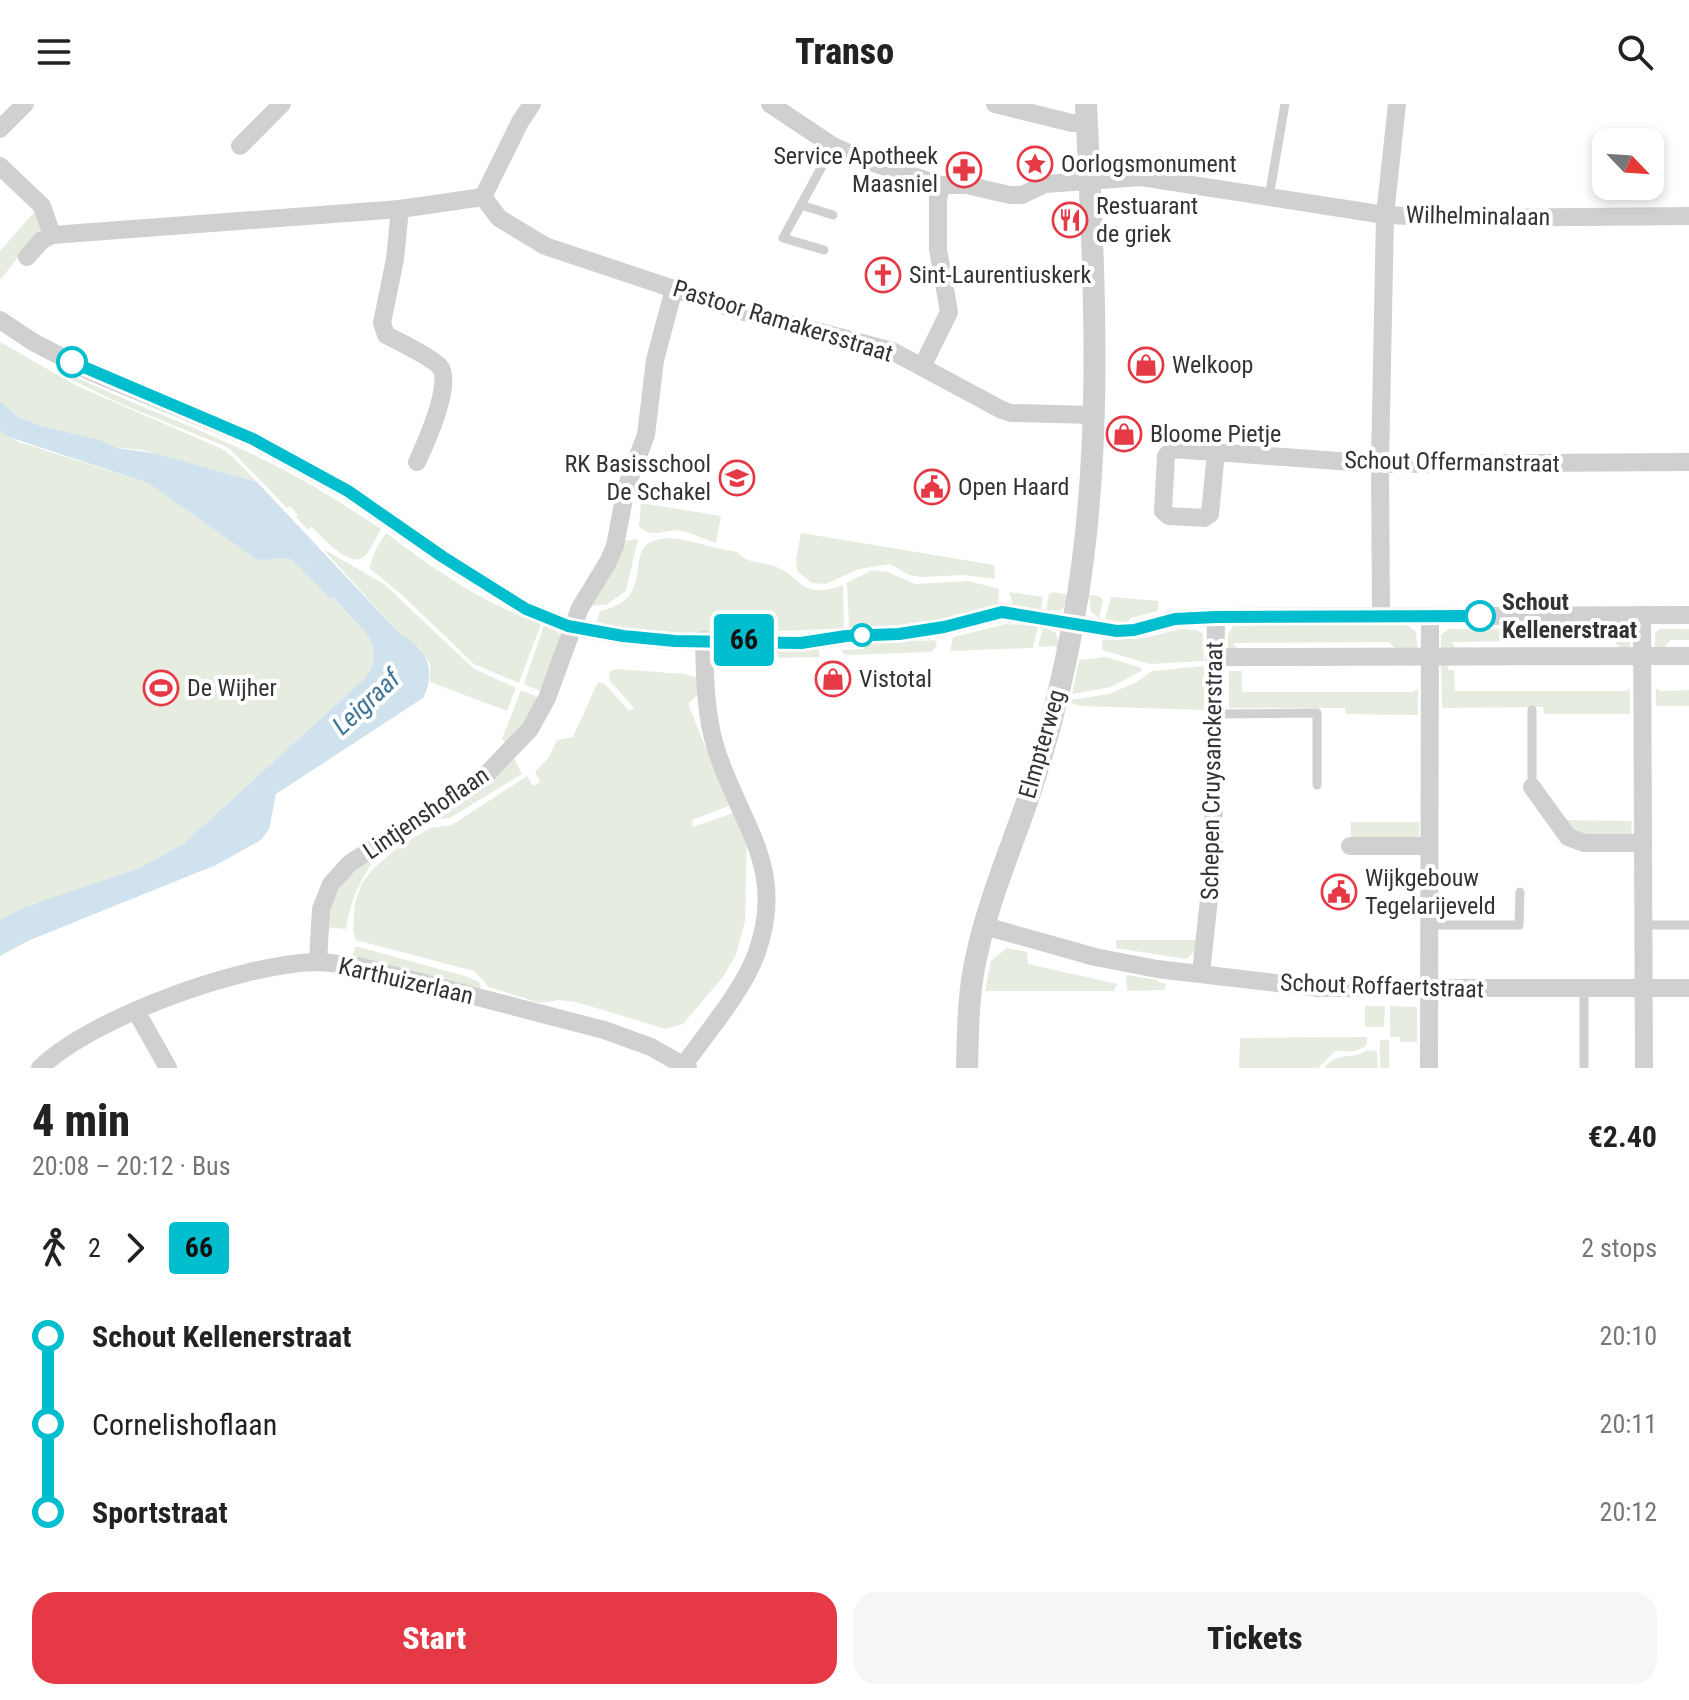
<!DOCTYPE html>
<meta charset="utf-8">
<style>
:root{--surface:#fff;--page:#f6f6f6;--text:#222;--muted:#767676;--accent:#e63946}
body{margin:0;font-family:"Roboto Condensed",sans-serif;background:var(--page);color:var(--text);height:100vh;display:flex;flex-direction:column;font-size:30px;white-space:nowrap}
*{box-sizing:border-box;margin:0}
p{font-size:26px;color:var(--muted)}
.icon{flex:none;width:44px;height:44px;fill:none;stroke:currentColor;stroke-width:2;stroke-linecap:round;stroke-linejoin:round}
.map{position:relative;height:964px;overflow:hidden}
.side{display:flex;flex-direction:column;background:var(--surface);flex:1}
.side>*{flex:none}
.badge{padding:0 16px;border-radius:6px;font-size:28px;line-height:52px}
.needle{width:52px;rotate:115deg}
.tools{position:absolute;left:1592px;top:24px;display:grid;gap:16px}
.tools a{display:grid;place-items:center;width:72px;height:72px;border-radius:16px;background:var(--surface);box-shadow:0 4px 12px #0003;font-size:40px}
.map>.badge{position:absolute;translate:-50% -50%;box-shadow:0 0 0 4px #fff}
.legs{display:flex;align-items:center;gap:12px;height:88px;padding:0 32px;font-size:26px}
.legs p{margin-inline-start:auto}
.headline{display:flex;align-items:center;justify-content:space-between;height:136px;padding:0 32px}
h1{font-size:44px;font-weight:800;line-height:60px}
.cta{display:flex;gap:16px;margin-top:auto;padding:16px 32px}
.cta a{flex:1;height:92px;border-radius:24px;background:var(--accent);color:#fff;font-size:32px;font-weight:800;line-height:92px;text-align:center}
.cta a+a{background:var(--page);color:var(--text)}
ul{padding:0 32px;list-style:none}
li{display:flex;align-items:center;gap:28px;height:88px;font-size:30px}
li i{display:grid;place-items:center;width:12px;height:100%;margin:0 10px;background:currentColor}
li i::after{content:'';width:20px;height:20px;margin:-10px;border:6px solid;border-radius:50%;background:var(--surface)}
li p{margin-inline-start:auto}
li:first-child i{background:linear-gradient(#0000 50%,currentColor 0)}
li:last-child i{background:linear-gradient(currentColor 50%,#0000 0)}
header{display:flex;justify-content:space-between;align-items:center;height:104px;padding:0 32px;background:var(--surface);font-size:36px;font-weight:800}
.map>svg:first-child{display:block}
</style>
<header><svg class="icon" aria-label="menu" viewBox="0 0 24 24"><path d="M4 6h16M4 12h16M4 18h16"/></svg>Transo<svg class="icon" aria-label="search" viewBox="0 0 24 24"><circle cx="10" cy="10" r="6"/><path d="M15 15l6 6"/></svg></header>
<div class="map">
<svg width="1689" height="964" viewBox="0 0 1689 964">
<rect width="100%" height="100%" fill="#fff"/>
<g fill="#e6ecdf">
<polygon points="37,105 44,120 0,176 0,147"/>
<polygon points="0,238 75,281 220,344 233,353 257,378 142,346 113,343 35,321 13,309 0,297"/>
<path d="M65,268c58,28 118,50 176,77 50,22 95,50 140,80 -5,8 -11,24 -19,29 -13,9 -41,-22 -50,-31l-4,3 -12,-13 2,-2 -8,-9 -3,2 -58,-60 -110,-45 -55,-27z"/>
<path d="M0,327l19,11 129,41 108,76c14,4 27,-5 41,1l68,72c12,16 12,33 -2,48l-181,165 -45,24 -78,28 -27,7 -32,16z"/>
<path d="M641,399l80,13 -5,27c-11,-3 -22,-9 -33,-12 -17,-4 -30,10 -44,-5z"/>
<path d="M386,429c49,37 97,70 155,91l-22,59 -45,-19 -72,-69 -33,-27 7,-19z"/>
<polygon points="801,429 994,461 995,475 963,471 922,473 909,471 890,460 859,465 826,480 812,479 797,467 796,456"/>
<path d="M667,434c24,1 46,11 70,14 11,13 27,9 42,16 12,5 20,18 32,21 11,3 22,0 32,-4l1,43 -117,6 -75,-2 -56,-8 4,-13c54,-11 27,-54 49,-68 4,-3 13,-4 18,-5z"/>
<polygon points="638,435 626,487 606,501 588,502 622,437"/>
<polygon points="323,445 384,480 474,565 516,584 507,607 430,578 430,560 419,543 401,531"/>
<polygon points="872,466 888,468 915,480 969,477 999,485 998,504 918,522 849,524 847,479"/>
<polygon points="1009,488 1043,493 1041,506 1014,504"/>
<polygon points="1054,488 1070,491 1068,498 1061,506 1046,507 1049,490"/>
<polygon points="1089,491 1099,492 1103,496 1099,514 1091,508"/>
<polygon points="1111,493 1158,497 1158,507 1131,514 1127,519 1105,515"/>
<polygon points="1006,520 1038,522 1033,544 950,547 953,533"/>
<polygon points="544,521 562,531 545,589 524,580"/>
<polygon points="1234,521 1407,521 1416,528 1418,549 1399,548 1389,538 1233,539 1240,549 1228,549 1228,530"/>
<polygon points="1043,523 1056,529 1060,544 1052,542 1038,543"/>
<polygon points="1180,525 1197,526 1203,530 1204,557 1150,560 1102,546 1102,536 1145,534"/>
<polygon points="1448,525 1624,525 1630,530 1630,545 1623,546 1612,536 1452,538 1457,547 1441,547 1441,531"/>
<polygon points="1660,525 1689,525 1689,536 1671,536 1661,547 1655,547 1655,529"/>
<polygon points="935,536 937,542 931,548 845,551 841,546 864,545 864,540"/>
<polygon points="818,542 820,553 727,555 716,548 721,545"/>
<polygon points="1106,553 1142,564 1141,567 1111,583 1072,590 1079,556"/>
<polygon points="1441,558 1449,558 1448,566 1454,566 1455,587 1625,587 1630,585 1630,610 1544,610 1543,603 1442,604"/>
<polygon points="1204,562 1204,606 1080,602 1071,599 1071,596 1109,590 1137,578 1152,567"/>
<polygon points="616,565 684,570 698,574 698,590 688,600 729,702 692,716 693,723 733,709 747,735 745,817 736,851 722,874 683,920 666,925 576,898 559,896 540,899 489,883 474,867 356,836 353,827 355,799 362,779 374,764 396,745 430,724 452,721 527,672 533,682 540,678 535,668 549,653 557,636 573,633 598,578 605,580 629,607 634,604 609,576 610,567"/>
<polygon points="1229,567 1242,567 1242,588 1412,588 1418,585 1418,611 1346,610 1345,604 1229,604"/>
<polygon points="1656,584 1661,587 1689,586 1689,602 1656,602"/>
<polygon points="521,586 542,595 510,642 502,635"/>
<polygon points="514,655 522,670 450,714 431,716 485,680"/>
<polygon points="1565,716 1632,717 1631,733 1579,732"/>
<polygon points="1351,718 1419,718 1419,733 1351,735"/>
<path d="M374,753l1,2c-16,22 -25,43 -29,70l-21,-2c6,-33 21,-52 49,-70z"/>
<polygon points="1116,836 1196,836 1195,847 1186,855 1116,844"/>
<polygon points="355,842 468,873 479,878 481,883 479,887 351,857"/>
<polygon points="1007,844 1027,848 1028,860 1117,880 1114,887 985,887 991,857"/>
<polygon points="1126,871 1158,876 1158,878 1166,880 1164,886 1127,887"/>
<polygon points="1365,902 1385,902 1384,923 1365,923"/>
<polygon points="1390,902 1417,903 1417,938 1400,938 1400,933 1390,933"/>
<path d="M1367,933v8c-10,8 -20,6 -32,6l-17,17h-79l1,-30z"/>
<rect x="1380" y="936" width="9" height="28"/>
<path d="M1368,946l9,1 1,17h-54c16,-18 26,-7 44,-18z"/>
</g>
<path fill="#cfe2ee" d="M0,297l17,15 23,10 59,14 19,8 40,6 99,28 144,153c26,12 36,37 22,63l-147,96 -7,35 -8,11 -45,25 -186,75 -30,16v-36l25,-13 112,-38 45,-24 181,-165c14,-15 14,-32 2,-48l-65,-70c-16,-9 -28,1 -44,-3l-108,-76 -139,-46 -9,-6z"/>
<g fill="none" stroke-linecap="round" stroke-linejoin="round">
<polyline stroke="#cfe2ee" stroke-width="4" points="292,453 331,492"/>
<g stroke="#d0d0d0" stroke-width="9">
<polyline points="1269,93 1285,0"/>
<polyline points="801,101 833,111"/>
<polyline points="824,146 783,134 833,42"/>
<polyline points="1215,610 1317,609 1317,681"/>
<polyline points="1532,683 1532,606"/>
<polyline points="1429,821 1519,821 1520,788"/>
<polyline points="1644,821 1689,821"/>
<polyline points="1584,885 1584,964"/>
</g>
<g stroke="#d0d0d0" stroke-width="18">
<polyline points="770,0 833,42 870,58 941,81 966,81 1010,91 1022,91 1045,80 1141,73 1385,111 1459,114 1689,112"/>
<polyline points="995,0 1072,19 1087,19"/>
<polyline points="0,25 25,0"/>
<polyline points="240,42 282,0"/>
<polyline points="0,62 42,102 52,131"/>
<polyline points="483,93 499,114 545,142 737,206 892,247 1002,306 1011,309 1093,311"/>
<polyline points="483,93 520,18 532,0"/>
<path d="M400,105l-5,50 -13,64 4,12c12,6 47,23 54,32 13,16 -15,78 -23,95"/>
<polyline points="27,153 42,136 52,131 400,105 483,93"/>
<polyline points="0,216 33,238 91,268 253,335 348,387 443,453 526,505 568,522 623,532 675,537 801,539 846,532 899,530 944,523 1002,508 1117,527 1134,526 1175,515 1216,513 1689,511"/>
<polyline points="922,263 949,208 938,145 938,95 941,81"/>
<polyline points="1216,348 1210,410 1204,414 1169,412 1163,407 1166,352 1172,345 1380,360 1689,358"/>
<polyline points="1381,511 1380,360 1385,111 1397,0"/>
<polyline points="1642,511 1644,964"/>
<polyline points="1214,553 1689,552"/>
<polyline points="1532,683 1568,733 1584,739 1643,739"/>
<polyline points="1350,742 1429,742"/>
<polyline points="985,822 1095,853 1157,865 1319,884 1689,884"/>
<polyline points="318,858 321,805 331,780 350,759 480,677 530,625 547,594 580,504 608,458 615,442 626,384 646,331 655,256 674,185"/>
<polyline points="1201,869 1213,758 1216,513"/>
<polyline points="136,907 168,964"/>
<path d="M684,961c25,-36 58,-72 73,-113 30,-84 -17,-128 -41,-203 -11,-35 -11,-73 -12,-109"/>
<path d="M40,964c53,-51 201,-104 276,-106 13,0 28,3 42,4l246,64 47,17 37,21"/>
<polyline points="1429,964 1430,512"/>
</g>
<path stroke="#d0d0d0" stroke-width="22" d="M967,964c1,-38 1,-77 10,-114 12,-55 35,-108 53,-161 18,-55 33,-113 43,-170 32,-170 21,-347 13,-519"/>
</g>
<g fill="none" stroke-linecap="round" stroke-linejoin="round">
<g stroke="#fff" stroke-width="18">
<polyline id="line-1" points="72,258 253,335 348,387 443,453 526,505 568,522 623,532 675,537 801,539 846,532 899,530 944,523 1002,508 1117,527 1134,526 1175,515 1216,513 1480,512"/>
</g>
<use href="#line-1" stroke="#00becd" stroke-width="12"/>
</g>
<defs>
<g id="sight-ring" transform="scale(1.8)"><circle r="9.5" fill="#fff" stroke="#e63946" stroke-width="1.5"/><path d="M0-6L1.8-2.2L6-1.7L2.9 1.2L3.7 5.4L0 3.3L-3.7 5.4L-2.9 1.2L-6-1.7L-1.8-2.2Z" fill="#e63946"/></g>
<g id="pharmacy-ring" transform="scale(1.8)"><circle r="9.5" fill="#fff" stroke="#e63946" stroke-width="1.5"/><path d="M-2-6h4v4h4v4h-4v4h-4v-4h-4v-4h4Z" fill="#e63946"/></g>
<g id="restaurant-ring" transform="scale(1.8)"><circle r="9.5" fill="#fff" stroke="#e63946" stroke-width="1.5"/><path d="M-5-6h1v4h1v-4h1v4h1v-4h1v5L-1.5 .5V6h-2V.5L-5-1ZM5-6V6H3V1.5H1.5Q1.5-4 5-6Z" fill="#e63946"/></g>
<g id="church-ring" transform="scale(1.8)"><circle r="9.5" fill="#fff" stroke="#e63946" stroke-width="1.5"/><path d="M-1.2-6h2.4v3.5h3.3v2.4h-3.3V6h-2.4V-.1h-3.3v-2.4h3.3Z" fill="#e63946"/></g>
<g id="shop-ring" transform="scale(1.8)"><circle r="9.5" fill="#fff" stroke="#e63946" stroke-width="1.5"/><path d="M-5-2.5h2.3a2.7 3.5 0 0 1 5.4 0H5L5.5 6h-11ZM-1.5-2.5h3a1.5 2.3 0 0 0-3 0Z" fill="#e63946"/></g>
<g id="school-ring" transform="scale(1.8)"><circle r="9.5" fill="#fff" stroke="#e63946" stroke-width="1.5"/><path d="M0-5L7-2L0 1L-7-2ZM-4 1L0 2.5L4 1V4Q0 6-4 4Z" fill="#e63946"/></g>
<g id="civic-ring" transform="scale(1.8)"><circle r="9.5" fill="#fff" stroke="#e63946" stroke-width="1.5"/><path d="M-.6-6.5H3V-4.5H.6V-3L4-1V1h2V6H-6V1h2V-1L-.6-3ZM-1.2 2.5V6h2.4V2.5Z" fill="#e63946"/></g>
<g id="stadium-ring" transform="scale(1.8)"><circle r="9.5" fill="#fff" stroke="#e63946" stroke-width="1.5"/><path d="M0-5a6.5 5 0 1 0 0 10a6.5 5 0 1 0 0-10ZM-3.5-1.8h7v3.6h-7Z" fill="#e63946"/></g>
</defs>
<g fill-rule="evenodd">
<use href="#sight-ring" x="1035" y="60"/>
<use href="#pharmacy-ring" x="964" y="66"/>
<use href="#restaurant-ring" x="1070" y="116"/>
<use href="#church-ring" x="883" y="171"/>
<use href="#shop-ring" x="1146" y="261"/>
<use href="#shop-ring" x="1124" y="330"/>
<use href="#school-ring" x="737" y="374"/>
<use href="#civic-ring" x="932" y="383"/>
<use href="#shop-ring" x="833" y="575"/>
<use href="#stadium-ring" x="161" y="584"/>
<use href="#civic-ring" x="1339" y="788"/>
</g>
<g fill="#fff" stroke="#00becd" stroke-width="4">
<circle cx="72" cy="258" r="14"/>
<circle cx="1480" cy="512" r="14"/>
<circle cx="862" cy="531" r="10"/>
</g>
<g text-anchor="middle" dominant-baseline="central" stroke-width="8" stroke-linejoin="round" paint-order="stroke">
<g font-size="24" fill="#333" stroke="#fff" text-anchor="start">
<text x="938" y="52" text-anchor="end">Service Apotheek<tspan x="938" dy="28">Maasniel</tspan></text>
<text x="1061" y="60">Oorlogsmonument</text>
<text x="1096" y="102">Restuarant<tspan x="1096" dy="28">de griek</tspan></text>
<text x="909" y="171">Sint-Laurentiuskerk</text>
<text x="1172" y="261">Welkoop</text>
<text x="1150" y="330">Bloome Pietje</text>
<text x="711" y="360" text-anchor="end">RK Basisschool<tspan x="711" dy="28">De Schakel</tspan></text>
<text x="958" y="383">Open Haard</text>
<text x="859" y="575">Vistotal</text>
<text x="187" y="584">De Wijher</text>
<text x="1365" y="774">Wijkgebouw<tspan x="1365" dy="28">Tegelarijeveld</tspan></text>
</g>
<g font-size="24" fill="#333" stroke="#fff">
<text transform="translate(1478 112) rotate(1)">Wilhelminalaan</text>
<text transform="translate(783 217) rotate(17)">Pastoor Ramakersstraat</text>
<text transform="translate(1452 358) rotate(1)">Schout Offermanstraat</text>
<text transform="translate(1042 640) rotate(-74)">Elmpterweg</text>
<text transform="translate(1212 667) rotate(-89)">Schepen Cruysanckerstraat</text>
<text transform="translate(426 709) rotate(-34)">Lintjenshoflaan</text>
<text transform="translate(406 877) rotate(13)">Karthuizerlaan</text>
<text transform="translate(1382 882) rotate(2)">Schout Roffaertstraat</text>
</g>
<g font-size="24" font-weight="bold" fill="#333" stroke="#fff" text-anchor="start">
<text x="1502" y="498">Schout<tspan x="1502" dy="28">Kellenerstraat</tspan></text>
</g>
<g font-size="26" font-style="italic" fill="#3f7597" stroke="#fff">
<text transform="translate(366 598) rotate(-43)">Leigraaf</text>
</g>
</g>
</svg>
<div class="tools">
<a><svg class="needle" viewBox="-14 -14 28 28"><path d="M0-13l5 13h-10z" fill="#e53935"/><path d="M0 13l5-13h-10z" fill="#767676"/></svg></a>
</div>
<b class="badge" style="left:744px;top:536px;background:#00becd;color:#111">66</b>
</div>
<section class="side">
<div class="headline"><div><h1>4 min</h1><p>20:08 – 20:12 · Bus</p></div><b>€2.40</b></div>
<div class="legs"><svg class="icon" aria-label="walk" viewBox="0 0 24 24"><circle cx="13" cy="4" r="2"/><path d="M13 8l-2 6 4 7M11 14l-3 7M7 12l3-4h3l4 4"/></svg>2<svg class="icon" aria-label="forward" viewBox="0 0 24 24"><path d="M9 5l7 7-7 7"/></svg><b class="badge" style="background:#00becd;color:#111">66</b><p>2 stops</p></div>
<ul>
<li><i style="color:#00becd"></i><b>Schout Kellenerstraat</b><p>20:10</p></li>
<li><i style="color:#00becd"></i><span>Cornelishoflaan</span><p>20:11</p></li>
<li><i style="color:#00becd"></i><b>Sportstraat</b><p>20:12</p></li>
</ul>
<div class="cta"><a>Start</a><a>Tickets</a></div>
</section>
